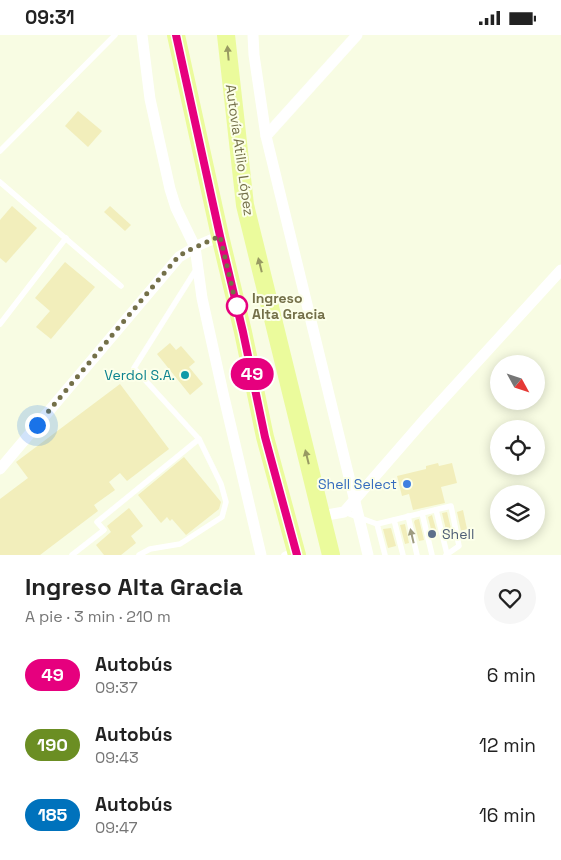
<!DOCTYPE html>
<html lang="es">
<meta charset="utf-8">
<style>
:root{--surface:#fff;--page:#f6f6f6;--text:#222;--muted:#767676}
body{margin:0;font-family:"Space Grotesk",sans-serif;background:var(--page);color:var(--text);height:100vh;display:flex;flex-direction:column;font-size:19px;white-space:nowrap}
*{box-sizing:border-box;margin:0}
p{font-size:16px;color:var(--muted)}
.icon{flex:none;width:28px;height:28px;fill:none;stroke:currentColor;stroke-width:2;stroke-linecap:round;stroke-linejoin:round}
.map{position:relative;height:520px;overflow:hidden}
.panel{display:flex;flex-direction:column;background:var(--surface);flex:1}
.panel>*{flex:none}
.badge{padding:0 10px;border-radius:16px;font-size:18px;line-height:32px}
.needle{width:32px;rotate:130deg}
.controls{position:absolute;left:490px;top:320px;display:grid;gap:10px}
.controls a{display:grid;place-items:center;width:55px;height:55px;border-radius:50%;background:var(--surface);box-shadow:0 2px 12px #0003;font-size:25px}
.you{position:absolute;width:25px;height:25px;margin:-12px;border:4px solid #fff;border-radius:50%;background:#1a73e8;box-shadow:0 0 0 8px #1a73e833}
.map>.badge{position:absolute;translate:-50% -50%;box-shadow:0 0 0 2px #fff}
.round{display:grid;place-items:center;flex:none;width:52px;height:52px;border-radius:26px;background:var(--page)}
.head{display:flex;align-items:center;justify-content:space-between;height:85px;padding:0 25px}
h1{font-size:24px;font-weight:800;line-height:38px}
ul{padding:0;list-style:none}
li{display:flex;align-items:center;gap:15px;height:70px;padding:0 25px}
li div{flex:1}
li b{display:block;font-size:19px}
li em{font-style:normal}
li .badge{min-width:55px;font-weight:700;text-align:center}
.status{display:flex;justify-content:space-between;align-items:center;height:35px;padding:0 25px;background:var(--surface);direction:ltr}
.status svg{height:14px;fill:currentColor}
.map>svg:first-child{display:block}
</style>
<div class="status"><b>09:31</b><svg viewBox="0 0 49 12"><path d="M0 12V9h3v3zM5 12V6h3v6zM10 12V3h3v9zM15 12V0h3v12zM26 1h20v11H26zM47 4h2v5h-2z"/></svg></div>
<div class="map">
<svg width="561" height="520" viewBox="0 0 561 520">
<rect width="100%" height="100%" fill="#f8fce3"/>
<g fill="#f2eebb">
<polygon points="78,76 102,96 88,112 65,91"/>
<polygon points="12,171 37,193 6,228 0,223 0,185"/>
<polygon points="110,171 131,190 125,196 104,177"/>
<polygon points="65,227 95,252 51,304 36,292 50,276 35,263"/>
<polygon points="170,308 176,315 181,311 195,327 189,332 203,349 190,360 157,319"/>
<polygon points="120,349 169,414 127,446 120,438 109,447 115,455 94,470 98,476 40,520 0,520 0,464 28,443 16,427"/>
<polygon points="184,422 221,467 219,474 186,500 172,484 170,486 167,482 161,488 138,460"/>
<polygon points="438,428 439,431 452,428 457,448 441,452 445,468 413,475 409,459 402,461 397,441 426,434 426,431"/>
<polygon points="129,473 143,491 131,501 136,508 121,520 104,520 96,510 111,497 107,491"/>
<polygon points="463,475 467,494 461,496 457,477"/>
<polygon points="447,477 452,498 447,499 442,478"/>
<polygon points="432,480 438,501 433,502 428,482"/>
<polygon points="419,484 424,505 419,506 414,487 415,485"/>
<polygon points="405,489 409,508 405,509 400,490"/>
<polygon points="391,493 396,511 388,513 383,494"/>
</g>
<g fill="none" stroke-linecap="round" stroke-linejoin="round">
<g stroke="#fff" stroke-width="5.5">
<polyline points="0,116 115,0"/>
<polyline points="0,147 121,251"/>
<polyline points="0,289 66,203"/>
<polyline points="436,475 447,519"/>
<polyline points="344,477 377,489 385,520"/>
<polyline points="422,478 432,520"/>
<polyline points="408,481 417,520"/>
<polyline points="394,485 403,520"/>
<polyline points="377,489 451,471 459,511 446,520"/>
<polyline points="72,520 104,495 97,487 199,404"/>
<polyline points="139,520 150,514 180,509 222,482 226,467 221,449 199,404 134,333 197,233"/>
<polyline points="284,520 294,515"/>
</g>
<g stroke="#fff" stroke-width="11">
<polyline points="142,0 150,64 170,154 176,173 195,212 202,263 223,358 261,520"/>
<polyline points="253,0 254,20 266,101 368,520"/>
<polyline points="266,101 357,0"/>
<polyline points="0,434 179,222 199,210 220,201"/>
<polyline points="321,481 344,477 424,385 561,235"/>
</g>
<g stroke="#ebfb9c" stroke-width="18">
<polyline points="176,0 220,201 243,297 265,402 297,520"/>
<polyline points="226,0 245,170 331,520"/>
</g>
</g>
<defs><path id="oneway-solid" d="M-6-.8H1V-3.2L6.5 0L1 3.2V.8H-6Z" transform="scale(1.25)"/></defs>
<g fill="#989a62">
<use href="#oneway-solid" transform="translate(228 18) rotate(-95)"/>
<use href="#oneway-solid" transform="translate(260 230) rotate(-104)"/>
<use href="#oneway-solid" transform="translate(307 422) rotate(-104)"/>
</g>
<use fill="#9e9b80" href="#oneway-solid" transform="translate(412 501) rotate(-103)"/>
<g fill="none" stroke-linecap="round" stroke-linejoin="round">
<g stroke="#fff" stroke-width="11">
<polyline id="line" points="176,0 220,201 243,297 265,402 297,520"/>
</g>
<use href="#line" stroke="#e6007e" stroke-width="8"/>
<polyline stroke="#747049" stroke-width="5" stroke-dasharray="0 9" points="37,390 160,243 178,222 187,216 220,201 238,278 237,271"/>
</g>
<circle fill="#fff" stroke="#e6007e" stroke-width="2.5" cx="237" cy="271" r="10"/>
<circle fill="#0f9aa8" stroke="#fcffe9" stroke-width="2" cx="185" cy="340" r="5"/>
<circle fill="#3f7fe0" stroke="#fcffe9" stroke-width="2" cx="407" cy="449" r="5"/>
<circle fill="#5c6f8a" stroke="#fcffe9" stroke-width="2" cx="432" cy="499" r="5"/>
<g text-anchor="middle" dominant-baseline="central" stroke-width="4" stroke-linejoin="round" paint-order="stroke">
<g font-size="14" fill="#747049" stroke="#fcffe9">
<text transform="translate(240 115) rotate(82)">Autovía Atilio López</text>
</g>
<g font-size="14" font-weight="bold" fill="#747049" stroke="#fcffe9" text-anchor="start">
<text x="252" y="263">Ingreso<tspan x="252" dy="16">Alta Gracia</tspan></text>
</g>
<g font-size="14" fill="#0d838f" stroke="#fcffe9" text-anchor="end">
<text x="175" y="340">Verdol S.A.</text>
</g>
<g font-size="14" fill="#366cbe" stroke="#fcffe9" text-anchor="end">
<text x="397" y="449">Shell Select</text>
</g>
<g font-size="14" fill="#4e5e75" stroke="#fcffe9" text-anchor="start">
<text x="442" y="499">Shell</text>
</g>
</g>
</svg>
<div class="controls">
<a><svg class="needle" viewBox="-14 -14 28 28"><path d="M0-13l5 13h-10z" fill="#e53935"/><path d="M0 13l5-13h-10z" fill="#767676"/></svg></a>
<a><svg class="icon" aria-label="locate" viewBox="0 0 24 24"><circle cx="12" cy="12" r="6"/><path d="M12 2v4M12 18v4M2 12h4M18 12h4"/></svg></a>
<a><svg class="icon" aria-label="layers" viewBox="0 0 24 24"><path d="M12 4l9 5-9 5-9-5zM3 14l9 5 9-5"/></svg></a>
</div>
<div class="you" style="left:37px;top:390px"></div>
<b class="badge" style="left:252px;top:339px;background:#e6007e;color:#fff">49</b>
</div>
<section class="panel">
<div class="head"><div><h1>Ingreso Alta Gracia</h1><p>A pie · 3 min · 210 m</p></div><a class="round"><svg class="icon" aria-label="heart" viewBox="0 0 24 24"><path d="M12 20l-8-8c-3-5 5-10 8-4 3-6 11-1 8 4z"/></svg></a></div>
<ul>
<li><span class="badge" style="background:#e6007e;color:#fff">49</span><div><b>Autobús</b><p>09:37</p></div><em>6 min</em></li>
<li><span class="badge" style="background:#6b8e23;color:#fff">190</span><div><b>Autobús</b><p>09:43</p></div><em>12 min</em></li>
<li><span class="badge" style="background:#0072bc;color:#fff">185</span><div><b>Autobús</b><p>09:47</p></div><em>16 min</em></li>
</ul>
</section>
